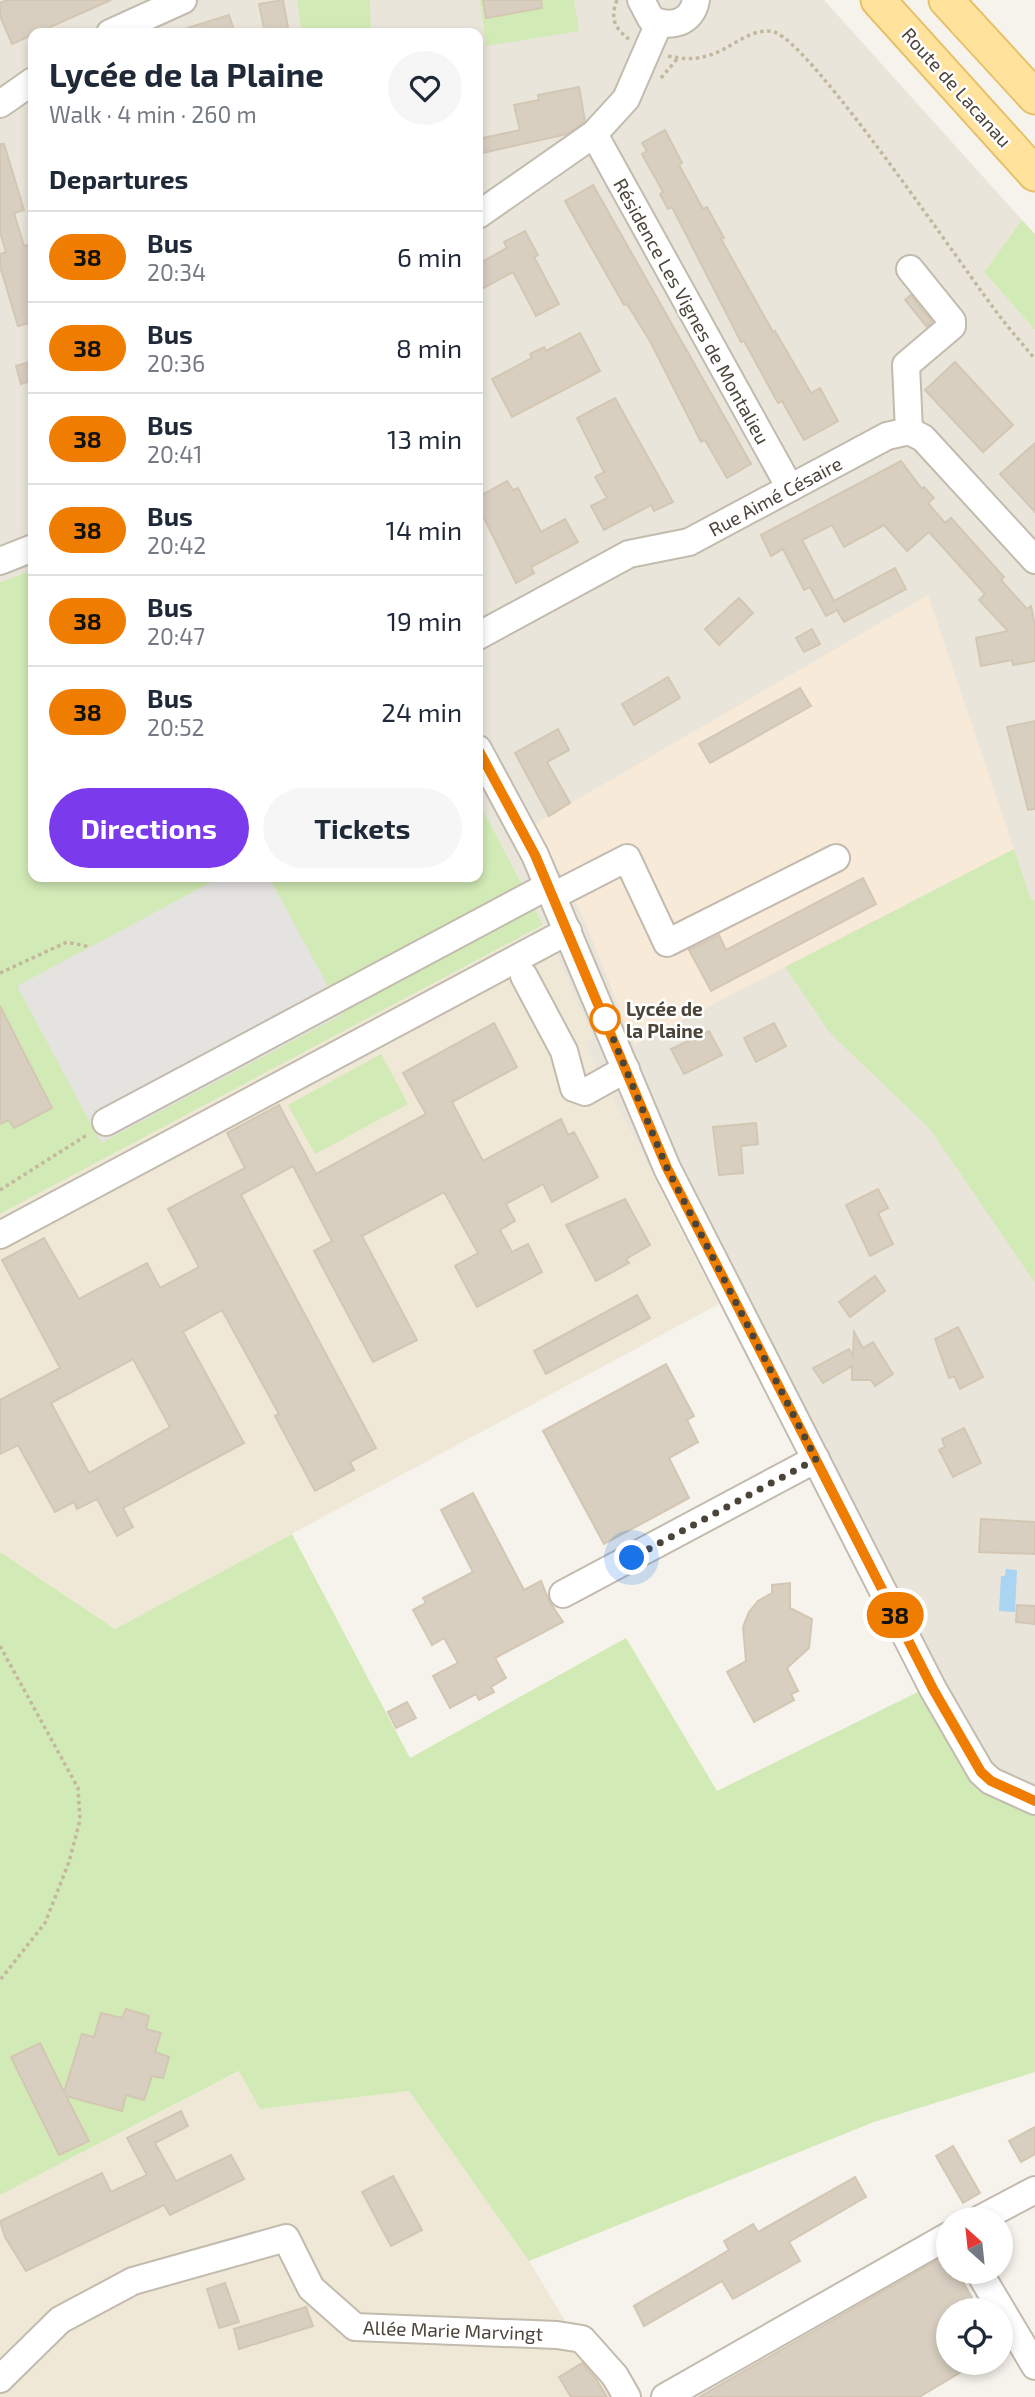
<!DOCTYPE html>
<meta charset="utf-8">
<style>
:root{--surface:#fff;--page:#f6f6f7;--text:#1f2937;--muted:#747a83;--line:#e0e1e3;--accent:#7c3aed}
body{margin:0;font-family:"Exo 2",sans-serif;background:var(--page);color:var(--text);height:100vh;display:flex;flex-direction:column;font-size:26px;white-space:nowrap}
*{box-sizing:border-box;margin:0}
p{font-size:23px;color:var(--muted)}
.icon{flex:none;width:38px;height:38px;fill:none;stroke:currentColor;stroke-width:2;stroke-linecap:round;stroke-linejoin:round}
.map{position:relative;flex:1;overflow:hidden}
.sheet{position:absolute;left:28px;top:28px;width:455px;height:854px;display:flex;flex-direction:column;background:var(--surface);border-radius:14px;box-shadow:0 4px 10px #0003}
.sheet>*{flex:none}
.badge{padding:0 14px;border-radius:23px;font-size:24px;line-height:46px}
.needle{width:46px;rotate:333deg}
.buttons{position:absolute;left:936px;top:2207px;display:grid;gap:14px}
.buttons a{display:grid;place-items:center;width:77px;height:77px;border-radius:50%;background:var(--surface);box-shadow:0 4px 10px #0003;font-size:35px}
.you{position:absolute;width:35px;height:35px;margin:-18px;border:5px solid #fff;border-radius:50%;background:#1a73e8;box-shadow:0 0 0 10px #1a73e833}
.map>.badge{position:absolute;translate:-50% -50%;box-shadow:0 0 0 4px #fff}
h2{padding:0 21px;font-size:26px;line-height:63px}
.round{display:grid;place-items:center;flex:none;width:74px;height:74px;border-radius:37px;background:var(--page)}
.head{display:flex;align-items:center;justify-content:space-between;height:119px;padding:0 21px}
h1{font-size:33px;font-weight:700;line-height:52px}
.primary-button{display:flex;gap:14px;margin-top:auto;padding:14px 21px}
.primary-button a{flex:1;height:80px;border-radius:42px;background:var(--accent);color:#fff;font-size:28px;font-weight:700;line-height:80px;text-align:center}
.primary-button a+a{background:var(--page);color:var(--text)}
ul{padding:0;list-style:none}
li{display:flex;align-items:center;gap:21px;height:91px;padding:0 21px;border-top:2px solid var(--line)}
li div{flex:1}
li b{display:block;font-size:26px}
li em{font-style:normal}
li .badge{min-width:77px;font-weight:700;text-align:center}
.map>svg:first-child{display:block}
</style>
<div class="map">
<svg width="1035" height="2397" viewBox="0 0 1035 2397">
<rect width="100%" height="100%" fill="#f6f3ec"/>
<polygon fill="#eae5da" points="0,0 824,0 1022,220 984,272 1035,330 1035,1812 978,1787 922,1690 584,1043 593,1038 543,925 478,800 478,33 33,33 33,570 0,582"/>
<polygon fill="#f7ead8" points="928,595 1014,849 634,1045 584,919 535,824"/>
<g fill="#efe8d6">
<polygon points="543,925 593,1038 585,1044 719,1304 115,1629 0,1552 0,1214"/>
<polygon points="240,2071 260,2109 409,2091 529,2261 611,2397 0,2397 0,2195"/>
</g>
<g fill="#d2eab5">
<polygon points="297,0 370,0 371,33 302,33"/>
<polygon points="480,0 574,0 579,31 486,46"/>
<polygon points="1022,220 1035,234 1035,330 984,272"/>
<polygon points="33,570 33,877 478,877 478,800 543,925 0,1214 0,582"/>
<polygon points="1014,849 1030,897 1035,901 1035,1283 930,1129 830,1033 785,967"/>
<polygon points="381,1054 408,1104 315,1154 288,1105"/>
<polygon points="292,1534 410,1758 626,1638 717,1791 922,1690 978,1787 1035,1812 1035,2072 874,2122 529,2261 409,2091 260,2109 239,2071 0,2195 0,1552 115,1629"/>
</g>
<polygon fill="#e5e3e0" points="221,877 269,877 343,1014 101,1143 17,986"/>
<polygon fill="#a9d4f2" points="1006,1569 1017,1570 1015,1612 999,1611 1001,1576 1005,1576"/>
<g fill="#d8cfc1" stroke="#d3c7b4" stroke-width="2" fill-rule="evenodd">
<polygon points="7,0 111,0 12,44 0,16 0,3"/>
<polygon points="283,0 289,33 265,33 259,4"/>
<polygon points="483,0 541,0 542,8 486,18"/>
<polygon points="229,15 235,33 181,33 181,30"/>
<polygon points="579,87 585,121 567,134 478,154 478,139 520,130 514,105 539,100 538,95"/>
<polygon points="665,130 682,163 679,165 703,209 707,207 724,238 721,239 773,332 775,331 811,393 820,388 838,421 804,440 782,401 778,403 744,341 741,342 672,207 668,209 660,194 663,192 642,154 647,151 642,143"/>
<polygon points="0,144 4,144 24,210 14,213 24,246 33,244 33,322 18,326 0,266 0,254 6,252 0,232"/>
<polygon points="593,185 751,464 727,478 705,440 701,442 650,341 627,304 624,305 565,201"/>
<polygon points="525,231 538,255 534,257 559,304 536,316 513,272 478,291 478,264 507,248 504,242"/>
<polygon points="911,295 932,322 927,327 905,300"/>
<polygon points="580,333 600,371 512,417 492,379 532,358 530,354 544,347 546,351"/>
<polygon points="33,361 33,380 21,384 16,366"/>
<polygon points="955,362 1013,425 983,452 925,390"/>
<polygon points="615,398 673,502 654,511 651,505 604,530 591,506 607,498 595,477 604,472 577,418"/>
<polygon points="1035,443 1035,512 1000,474"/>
<polygon points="901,461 922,489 924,487 934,498 928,503 945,523 951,518 1004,577 1001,580 1027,609 1031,606 1035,626 1035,661 1013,665 1012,660 981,666 976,638 1008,631 979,600 985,594 929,532 907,551 884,525 844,547 832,525 802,540 834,601 895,568 906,589 844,622 837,610 826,616 810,587 804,590 783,549 771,556 761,535"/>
<polygon points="507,481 513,490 518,488 541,532 565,519 578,542 531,567 534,573 516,583 478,506 478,497"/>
<polygon points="739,598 753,613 719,645 705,629"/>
<polygon points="812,629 820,644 804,652 796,638"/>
<polygon points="668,677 680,698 634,725 622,704"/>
<polygon points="800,688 811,706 710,763 699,744"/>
<polygon points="1035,721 1035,809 1028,810 1007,727"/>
<polygon points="558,729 569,750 547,762 570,803 549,816 515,753"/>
<polygon points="863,878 876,904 711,991 689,950 719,935 726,950"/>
<polygon points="0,1006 52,1108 14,1128 9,1120 0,1124"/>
<path d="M494,1023l23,44 -65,35 31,59 78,-42 7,16 6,-3 24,45 -46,25 -9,-18 -37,20 9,17 -15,9 12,22 16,-8 14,28 -65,35 -22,-41 23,-13 -34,-61 -82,44 55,104 -44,22 -59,-111 18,-10 -39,-75 -52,29 135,253 -26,14 4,8 -39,21 -40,-75 4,-2 -57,-104 -39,22 61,111 -121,65 10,19 -16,9 -20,-37 -20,10 -3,-7 -19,10 -37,-67 -18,9v-54l60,-32 -58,-108 42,-22 35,61 68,-36 13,25 39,-21 -31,-58 77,-41 -18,-35 52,-28 37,69 110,-60 -23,-41zM133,1359l37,68 -81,46 -38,-70z"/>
<polygon points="774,1023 786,1046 756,1062 744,1038"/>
<polygon points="709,1031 722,1055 684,1074 671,1049"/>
<polygon points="756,1123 758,1144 741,1146 743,1173 719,1175 713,1127"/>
<polygon points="878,1189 888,1208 878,1213 893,1244 870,1256 846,1205"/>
<polygon points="625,1199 650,1245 626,1259 629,1263 596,1281 566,1225"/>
<polygon points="875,1276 885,1291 850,1317 839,1302"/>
<polygon points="637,1295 650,1318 546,1374 534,1351"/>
<polygon points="958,1327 983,1377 960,1389 954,1376 949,1378 935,1339"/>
<polygon points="854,1332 863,1348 873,1342 893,1374 875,1386 871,1380 852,1380 852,1366 823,1383 813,1368 849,1349 853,1356"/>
<polygon points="666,1364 694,1416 687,1420 698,1442 669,1458 689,1498 604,1544 543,1431"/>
<polygon points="964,1428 981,1463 953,1477 939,1450 945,1447 942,1439"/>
<polygon points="473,1493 524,1590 541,1581 549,1601 563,1622 495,1658 506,1678 491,1687 494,1692 479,1700 476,1694 450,1708 433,1676 458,1663 444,1638 432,1645 413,1610 426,1603 423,1598 473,1572 441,1510"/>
<polygon points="981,1519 1035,1522 1035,1554 979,1552"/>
<polygon points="790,1583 790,1608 812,1619 809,1648 787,1668 798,1691 791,1694 794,1700 754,1722 727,1672 746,1661 743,1627 749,1612 758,1601 772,1593 772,1585"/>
<polygon points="1017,1605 1035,1606 1035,1624 1016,1622"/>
<polygon points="407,1702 416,1718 396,1728 388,1712"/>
<polygon points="126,2009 149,2016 146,2029 161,2033 155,2052 169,2057 163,2078 152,2076 144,2100 126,2095 122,2111 66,2096 89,2141 59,2155 11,2057 40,2043 64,2092 82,2034 94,2037 101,2013 122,2018"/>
<polygon points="181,2111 188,2126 155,2143 176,2181 231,2155 244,2179 170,2215 164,2205 26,2271 5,2237 0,2221 102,2173 111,2192 147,2175 127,2138"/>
<polygon points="1035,2127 1035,2154 1021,2162 1009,2141"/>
<polygon points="953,2146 980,2193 963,2203 936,2156"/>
<polygon points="393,2176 422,2230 391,2246 362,2192"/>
<polygon points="855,2177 866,2197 789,2242 800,2261 733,2299 722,2281 644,2326 634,2306 729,2250 724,2241 753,2224 758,2232"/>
<polygon points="948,2254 948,2272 961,2272 960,2277 979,2310 948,2310 948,2362 978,2362 919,2397 699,2397"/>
<polygon points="225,2283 239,2322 219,2328 207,2289"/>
<polygon points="306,2307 313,2326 239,2349 234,2329"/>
<polygon points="582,2363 596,2379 607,2397 571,2397 559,2377"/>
</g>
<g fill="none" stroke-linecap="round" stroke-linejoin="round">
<g stroke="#c2bbae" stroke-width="30">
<g id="minor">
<path d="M641,0l10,19c19,10 41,4 45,-19"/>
<polyline points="110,33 183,0"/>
<polyline points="0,104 33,81"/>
<polyline points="594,134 790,488"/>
<polyline points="478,215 594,134 626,99 659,23"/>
<polyline points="909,431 906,365 952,326 952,321 910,269"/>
<polyline points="0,561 33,548"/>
<polyline points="478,636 629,554 689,542 887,436 909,431 923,438 1035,560"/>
<polyline points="478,749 535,855 667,1168 933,1689 981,1772 991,1781 1035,1801"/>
<polyline points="553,896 627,858 667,943 836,858"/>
<polyline points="524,976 564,1051 574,1088 585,1092 626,1069"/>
<polyline points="106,1122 548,886"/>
<polyline points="0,1235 568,931"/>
<polyline points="563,1594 816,1459"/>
<polyline points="980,2219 1035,2190"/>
<polyline points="979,2272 1035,2366"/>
<polyline points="0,2379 60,2320 133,2281 286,2238 311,2288 355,2327 557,2335 582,2339 615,2376 627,2397"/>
<polyline points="665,2397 948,2236"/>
</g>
</g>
<g stroke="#e6c16a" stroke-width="37">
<g id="major">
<polyline points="878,0 1035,174"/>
<polyline points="946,0 1035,97"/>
</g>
</g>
<g stroke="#c4b79f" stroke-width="3.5" stroke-dasharray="3.5 3.5" stroke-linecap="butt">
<path d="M617,0c-7,18 -3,28 12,39"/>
<path d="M668,56c15,3 27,4 42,-1 19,-5 42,-29 64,-23 38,11 192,241 227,286 11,14 23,28 34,41"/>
<polyline points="661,78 678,58"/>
<polyline points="0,973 67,942 90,947"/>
<polyline points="0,1190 87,1135"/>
<polyline points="0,1646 78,1788 80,1820 69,1862 45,1923 0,1980"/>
</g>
<use href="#minor" stroke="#fff" stroke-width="26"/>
<use href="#major" stroke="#ffe39c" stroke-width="33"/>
</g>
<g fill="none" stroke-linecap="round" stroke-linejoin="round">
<g stroke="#fff" stroke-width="16">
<polyline id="line" points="478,749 535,855 667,1168 933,1689 981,1772 991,1781 1035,1801"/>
</g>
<use href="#line" stroke="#ee7d01" stroke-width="10"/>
<polyline stroke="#4b4439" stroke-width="7" stroke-dasharray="0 12.6" points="605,1019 602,1012 667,1168 816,1459 632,1558"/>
</g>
<circle fill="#fff" stroke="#ee7d01" stroke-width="3.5" cx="605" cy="1019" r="14"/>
<g text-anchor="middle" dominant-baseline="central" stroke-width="5" stroke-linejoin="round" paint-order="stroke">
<g font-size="19" fill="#4b4439" stroke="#fff">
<text transform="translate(957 87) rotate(48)">Route de Lacanau</text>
<text transform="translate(692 311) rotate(61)">Résidence Les Vignes de Montalieu</text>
<text transform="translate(775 496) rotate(-28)">Rue Aimé Césaire</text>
<text transform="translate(453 2330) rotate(2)">Allée Marie Marvingt</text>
</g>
<g font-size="19" font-weight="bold" fill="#4b4439" stroke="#fff" text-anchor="start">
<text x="626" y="1008">Lycée de<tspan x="626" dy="22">la Plaine</tspan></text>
</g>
</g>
</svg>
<div class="buttons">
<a><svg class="needle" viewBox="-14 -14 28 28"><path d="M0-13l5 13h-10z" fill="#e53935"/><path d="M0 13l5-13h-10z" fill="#747a83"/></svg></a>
<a><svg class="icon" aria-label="locate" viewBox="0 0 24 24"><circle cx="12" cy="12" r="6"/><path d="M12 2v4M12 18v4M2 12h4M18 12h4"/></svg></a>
</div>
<div class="you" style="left:632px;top:1558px"></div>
<b class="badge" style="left:895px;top:1615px;background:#ee7d01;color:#111">38</b>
<section class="sheet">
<div class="head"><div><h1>Lycée de la Plaine</h1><p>Walk · 4 min · 260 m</p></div><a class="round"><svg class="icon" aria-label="heart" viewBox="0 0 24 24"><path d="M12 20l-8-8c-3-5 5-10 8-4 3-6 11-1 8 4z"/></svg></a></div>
<h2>Departures</h2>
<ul>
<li><span class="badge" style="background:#ee7d01;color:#111">38</span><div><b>Bus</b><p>20:34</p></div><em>6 min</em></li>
<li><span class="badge" style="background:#ee7d01;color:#111">38</span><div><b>Bus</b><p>20:36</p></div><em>8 min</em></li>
<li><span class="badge" style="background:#ee7d01;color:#111">38</span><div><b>Bus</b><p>20:41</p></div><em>13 min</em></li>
<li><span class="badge" style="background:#ee7d01;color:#111">38</span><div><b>Bus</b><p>20:42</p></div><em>14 min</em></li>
<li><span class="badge" style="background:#ee7d01;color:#111">38</span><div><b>Bus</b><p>20:47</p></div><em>19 min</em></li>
<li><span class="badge" style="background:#ee7d01;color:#111">38</span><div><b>Bus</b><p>20:52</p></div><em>24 min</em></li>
</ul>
<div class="primary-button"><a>Directions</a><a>Tickets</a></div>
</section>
</div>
